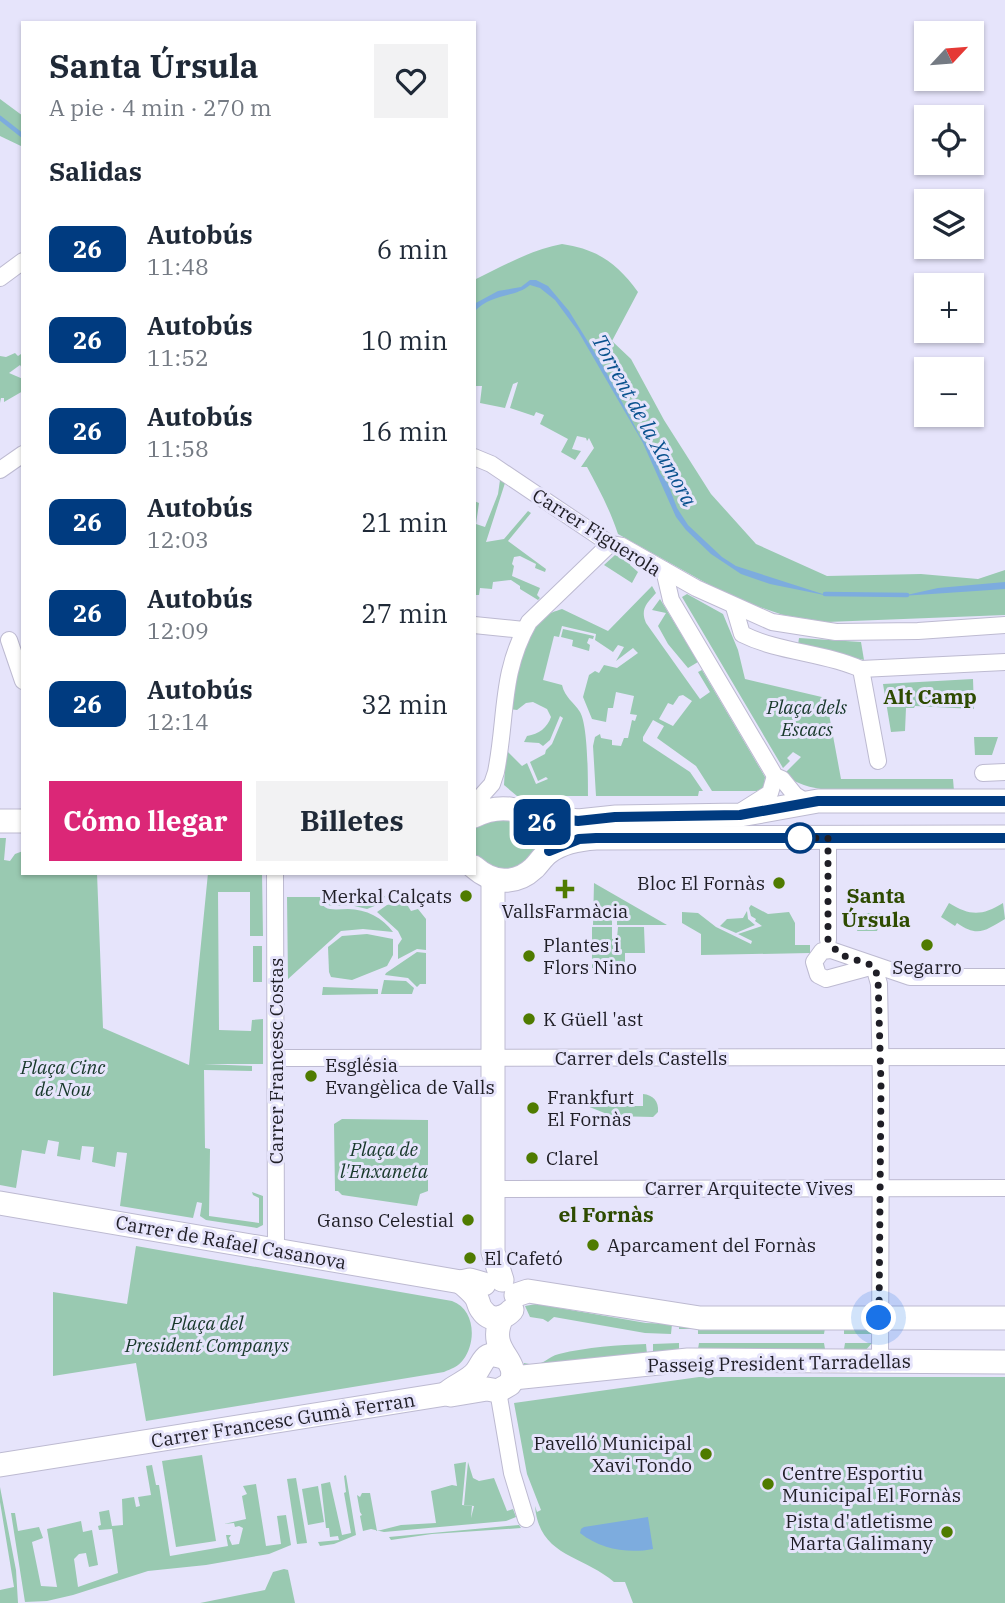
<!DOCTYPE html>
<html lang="es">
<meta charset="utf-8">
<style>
:root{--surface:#fff;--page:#f2f2f3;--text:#1f2937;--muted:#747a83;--accent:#db2777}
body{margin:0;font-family:"IBM Plex Serif",serif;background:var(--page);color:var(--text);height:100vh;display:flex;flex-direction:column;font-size:26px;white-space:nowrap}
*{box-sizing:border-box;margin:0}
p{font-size:23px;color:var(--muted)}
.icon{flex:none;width:38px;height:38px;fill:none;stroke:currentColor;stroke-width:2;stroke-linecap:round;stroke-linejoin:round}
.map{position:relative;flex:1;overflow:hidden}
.sheet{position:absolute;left:21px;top:21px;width:455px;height:854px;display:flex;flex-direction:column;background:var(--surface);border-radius:0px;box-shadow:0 2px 5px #0004}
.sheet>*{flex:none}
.badge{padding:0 14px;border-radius:10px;font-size:24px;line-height:46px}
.needle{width:46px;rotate:64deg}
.tools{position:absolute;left:914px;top:21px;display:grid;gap:14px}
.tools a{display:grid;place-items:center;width:70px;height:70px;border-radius:0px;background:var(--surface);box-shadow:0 2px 5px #0004;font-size:35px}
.you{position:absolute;width:35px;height:35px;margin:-18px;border:5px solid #fff;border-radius:50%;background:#1a73e8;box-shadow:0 0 0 10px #1a73e833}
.map>.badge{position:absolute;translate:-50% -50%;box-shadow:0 0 0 4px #fff}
h2{padding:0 28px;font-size:26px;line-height:63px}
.round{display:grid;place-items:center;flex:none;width:74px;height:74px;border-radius:0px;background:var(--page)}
.head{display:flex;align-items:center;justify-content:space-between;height:119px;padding:0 28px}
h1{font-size:33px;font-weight:700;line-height:52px}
.button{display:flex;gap:14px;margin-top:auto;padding:14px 28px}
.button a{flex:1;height:80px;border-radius:0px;background:var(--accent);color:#fff;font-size:28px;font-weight:700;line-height:80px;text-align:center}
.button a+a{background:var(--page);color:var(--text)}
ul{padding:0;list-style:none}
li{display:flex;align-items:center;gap:21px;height:91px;padding:0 28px}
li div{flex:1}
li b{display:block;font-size:26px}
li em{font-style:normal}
li .badge{min-width:77px;font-weight:700;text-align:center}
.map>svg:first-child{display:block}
</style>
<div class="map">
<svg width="1005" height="1603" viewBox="0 0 1005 1603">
<rect width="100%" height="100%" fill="#e6e4fb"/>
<g fill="#99c9b1" fill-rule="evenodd">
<polygon points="0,99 23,116 23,147 0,136"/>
<path d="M562,244c35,5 55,19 76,48l-26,49 19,18 33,61 47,74 45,50 71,32 94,-2 57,5 27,-9v45l-178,7 -44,-7 -52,-18 -113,-63c-8,-24 -19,-45 -31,-67h-6l13,-19 -5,-10 -2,3 -1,-3 -9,-2 -5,13 9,2 -6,9 -14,-8 7,-13 -28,-15 4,-9 -8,-3 -2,4 -24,-8 8,-26 -5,2 -8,24 -25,-5 2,-17h-8v-106c29,-14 56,-30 88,-36z"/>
<polygon points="15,353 18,356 21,354 23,370 20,365 9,373 23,379 23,391 4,402 4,398 1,398 0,403 0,356 6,357"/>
<polygon points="500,480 505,483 486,542 504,539 528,511 531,513 508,541 546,569 545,572 535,568 536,564 520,556 514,557 512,564 514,566 512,576 540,588 537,595 540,598 538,600 520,589 520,586 511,580 493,582 492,589 480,588 479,595 474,595 474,501 479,503 476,524 485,527 498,494"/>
<polygon points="615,555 631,562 630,565 638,572 632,583 604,565"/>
<path d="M652,586l4,7c-9,10 -16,16 -10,30l54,76 10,-7 -12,-20 4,-2 63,107 -1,10 -7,4h-45l-16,-25 -39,-28 7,-12 -11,-6 -10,17v4l47,31 13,19h-4l-1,5h-102l-3,-50 2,-9 5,-3 1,4 11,2v5l9,1 3,-8h4l4,-18 3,1 2,-6 -7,-1 4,-18 -18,-4 -3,16h-5l-2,14 -14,-3 -9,-22 6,-22 6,-4 4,2 5,-8 13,3 21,-15 -5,-5 -17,13 8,-14 -6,-2 -5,7 -18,-12 1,-6 -34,-8 -3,11 -5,-1 -11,44 19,5c3,13 12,17 18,27 8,13 8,68 8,84h-71l-13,-11 2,-35 16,16 5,-3 9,21 12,-5 -2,-2 -8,4 -8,-19 15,-8 1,-4 6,-6 11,-26 -3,-2 -10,24 -7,6 -4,-3 -15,-1 3,-6c12,-2 20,-8 24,-19l-4,-8 -14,-7 -7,1 -9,7 -8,-1c3,-21 15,-80 33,-92 5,-3 14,-6 20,-8l46,22zM683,695l9,6 -19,25 -14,-7 9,-16 5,2 6,-9z"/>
<path d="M687,594l36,20 15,36 7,29 81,19 15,81h112l1,12c-34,1 -151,10 -169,-18l16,-16 -8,-5 -6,6 3,3 -7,7 -101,-171z"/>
<polygon points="660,599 698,662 688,668 668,644 658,626 666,613 652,610"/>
<polygon points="563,629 594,636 593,639 589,638 587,643 590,645 589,651 572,646 573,640 561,637"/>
<polygon points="799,638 861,642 864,660 798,645"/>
<polygon points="973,679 974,709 915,706 914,708 906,708 905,731 891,732 883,684"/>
<polygon points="974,737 998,737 992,755 975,755"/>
<path d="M494,820c20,0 50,2 45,30 -28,25 -31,26 -65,7v-28z"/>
<polygon points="0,838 6,838 4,860 10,861 15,854 23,851 23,873 97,873 103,1028 189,1065 208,873 262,873 263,936 250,936 250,892 218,892 219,1030 251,1031 252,1020 263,1019 263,1064 204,1064 252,1066 252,1071 204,1070 205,1148 210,1149 209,1216 259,1223 259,1198 253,1195 252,1192 263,1196 263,1225 257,1228 206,1220 200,1216 202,1203 197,1202 193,1218 120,1206 127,1153 117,1152 115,1167 92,1162 94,1147 82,1146 80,1160 57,1156 59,1142 48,1140 45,1154 22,1150 16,1188 0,1185"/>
<polygon points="594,883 667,925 617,925 617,919 612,919 612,925 593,925"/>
<polygon points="385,896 382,903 367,909 350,905 331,906 326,904 322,897"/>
<path d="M287,897h33c1,6 3,11 10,12 6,1 12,0 18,0 18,0 35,9 45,23l-30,-3 -22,2 -53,48z"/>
<polygon points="400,902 406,903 411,911 418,909 426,919 426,950 417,949 398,959 398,945 402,939 398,931 377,912 387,905"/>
<path d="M949,903c21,13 33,13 54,0l2,16c-19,11 -27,19 -48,4l-2,3 -14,-9z"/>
<polygon points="751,905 768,914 789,912 795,923 795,945 810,945 810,953 701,955 701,934 682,923 682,912 698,913 716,927 751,944 752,941 738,934 762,926 755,921 756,919 751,916 749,908"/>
<polygon points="747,911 748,919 755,925 736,933 720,926 727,919 743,918"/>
<polygon points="863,913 883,913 877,931 857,931"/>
<polygon points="592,927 612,927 612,939 617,938 618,927 644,927 645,953 625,953 625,964 605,964 604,968 592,968"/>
<polygon points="367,934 393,939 393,955 387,966 352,980 331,977 329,972 328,947 342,936"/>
<rect x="253" y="946" width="9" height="36"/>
<polygon points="417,952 426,953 426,984 420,984 417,987 408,978 385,975 386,973"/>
<polygon points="384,980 406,981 414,988 412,994 381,994"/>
<polygon points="323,987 378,989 378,994 322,995"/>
<path d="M643,1094c10,1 16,7 15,18l-5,5 -41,-1 -25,-10h56z"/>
<polygon points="342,1119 428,1120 428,1191 420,1194 417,1206 342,1195 338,1191 335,1191 334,1124"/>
<path d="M136,1246l316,55c23,8 25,41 11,59 -4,6 -12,9 -19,12l-298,49 -10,-58 -83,13v-84l74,12z"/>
<polygon points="536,1304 646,1323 672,1324 671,1334 645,1333 554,1317 548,1322 543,1319 530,1317 525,1306"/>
<polygon points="679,1324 866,1327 872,1334 844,1334 844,1328 825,1328 824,1334 698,1334 698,1329 679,1329"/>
<polygon points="679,1343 679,1349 698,1349 699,1343 824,1343 825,1349 844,1349 845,1343 872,1343 864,1352 653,1354 653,1344"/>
<path d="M646,1344l1,10 -33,2 -76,12 -15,-2 1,-3c20,5 20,-5 35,-9 28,-7 59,-9 87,-10z"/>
<path d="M699,1377h306v226h-372l-8,-21h-11c-31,-27 -75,-25 -79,-76l2,6 4,-2 -14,-36 -13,-71z"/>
<polygon points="202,1455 216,1541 176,1547 162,1461"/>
<polygon points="466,1462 462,1505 472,1506 471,1518 474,1506 464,1505 468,1462 473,1478 479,1481 494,1478 507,1511 513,1509 516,1517 506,1521 384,1532 371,1529 363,1531 360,1516 362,1515 360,1512 357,1495 360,1497 362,1493 370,1493 377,1531 401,1525 436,1523 431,1491 452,1485 457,1486 454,1464"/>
<polygon points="152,1465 156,1485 159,1485 170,1556 228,1546 226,1535 231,1535 229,1538 232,1545 239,1544 243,1528 239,1526 235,1527 234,1523 224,1524 246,1519 242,1496 247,1494 243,1486 256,1484 266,1546 281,1544 277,1516 286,1515 291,1545 269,1554 206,1565 148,1571 73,1595 47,1601 25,1602 11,1513 15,1513 18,1531 39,1527 43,1538 32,1542 41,1586 57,1587 47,1529 81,1521 83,1532 92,1530 98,1565 89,1567 86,1553 79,1554 74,1559 78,1587 118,1573 112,1529 99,1530 98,1526 101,1525 99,1512 109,1510 112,1526 123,1525 122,1499 134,1497 136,1507 140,1506 138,1497 151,1495 146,1466"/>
<polygon points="346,1475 356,1535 334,1544 320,1546 318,1542 339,1540 338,1536 330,1537 329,1528 326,1528 321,1484 330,1482 342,1535 351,1533 344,1493 346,1492 344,1476"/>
<polygon points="296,1478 307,1543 297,1544 287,1479"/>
<polygon points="318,1486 324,1522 308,1525 302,1489"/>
<polygon points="0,1487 16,1570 18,1603 0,1603 0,1590 14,1587 0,1502"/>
<polygon points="519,1525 521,1528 432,1534 391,1540 389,1537"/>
<polygon points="284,1569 288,1570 295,1603 200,1603 265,1590 273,1572"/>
</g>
<g fill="#7dacde">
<path d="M530,280h6l12,6 21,25 34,55 37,70 14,17 6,20 8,11 9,24 11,17 34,32 14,9 93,30 -59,-12 -29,-10 -30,-20 -25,-24 -10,-13 -33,-74 -65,-112 -23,-31 -15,-12 -10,-3c-15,13 -39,8 -56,27v-8l24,-13 23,-4z"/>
<polygon points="1005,582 1005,589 902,596 938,588"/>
<path d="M648,1517l5,32c-25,5 -53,0 -73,-16l1,-4 3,-2z"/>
</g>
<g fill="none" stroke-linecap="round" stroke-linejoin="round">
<g stroke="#7dacde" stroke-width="4.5">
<polyline points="0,118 23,136"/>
<polyline points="825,594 907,595"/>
</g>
<g stroke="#bdbad1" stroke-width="18">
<g id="street">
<polyline points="0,278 23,261"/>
<polyline points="474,457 491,464 610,544 622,546 696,588 772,622 836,632 918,631 1005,625"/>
<polyline points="0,470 23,454"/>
<polyline points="664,570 671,600 775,776 782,779 795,795 808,803"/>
<path d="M734,607l8,27c38,19 81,18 119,35l144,-7"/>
<polyline points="474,625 524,630"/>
<polyline points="9,640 23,681"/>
<polyline points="861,669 878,761"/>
<polyline points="983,773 1005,772"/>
<polyline points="743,810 770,793 775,776"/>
<path d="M477,815l6,-21 9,-10 4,-12c11,-55 4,-99 33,-150l81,-78"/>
<polyline points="828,838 828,940"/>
<polyline points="275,873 276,1249"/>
<polyline points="874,966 879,984 881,1085 880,1360"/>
<polyline points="874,966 826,979 818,975 814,962 822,951 831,950 910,977 1005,977"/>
<polyline points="276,1058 1005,1057"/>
<polyline points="493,1189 1005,1188"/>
<polyline points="498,1391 512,1473 526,1519"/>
</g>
</g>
<g stroke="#bdbad1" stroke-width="25">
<g id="secondary">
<polyline points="530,815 578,821 616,817 740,815 818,801 1005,801"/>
<path d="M474,816c23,-12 49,-9 69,7"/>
<polyline points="0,821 23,821"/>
<path d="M474,867c18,16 41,19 60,1 5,-5 9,-12 15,-16 13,-10 32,-13 47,-14l409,-1"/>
<polyline points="493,880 493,1252 502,1280"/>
<polyline points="0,1203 461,1282 470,1280 484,1284"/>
<path d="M461,1282c5,5 13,11 16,17 2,4 2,8 5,11 8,12 22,9 30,0"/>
<polyline points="516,1295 528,1291 700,1318 1005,1318"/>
<polyline points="513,1378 688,1360 1005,1362"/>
<path d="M448,1392c8,-7 23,-12 29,-21 8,-12 8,-20 26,-14"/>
<path d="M0,1465l446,-71 5,1 36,-6 11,2 12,-7c13,-25 -25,-31 -8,-67"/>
</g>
</g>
<use href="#street" stroke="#fff" stroke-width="16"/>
<use href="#secondary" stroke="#fff" stroke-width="23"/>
</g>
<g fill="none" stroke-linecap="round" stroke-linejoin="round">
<g stroke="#fff" stroke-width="16">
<path id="line" d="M1005,801h-187l-78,14 -125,2 -37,4 -48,-6c16,8 24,18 19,36l30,-12 17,-1h409"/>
</g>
<use href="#line" stroke="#003b80" stroke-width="10"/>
<polyline stroke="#1f1e26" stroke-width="7" stroke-dasharray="0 12.6" points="800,838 789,838 828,838 828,940 839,954 874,966 878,978 881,1085 879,1318"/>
</g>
<circle fill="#fff" stroke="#003b80" stroke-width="3.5" cx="800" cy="838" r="14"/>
<g fill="#4f7b00" stroke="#e6e4fb" stroke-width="2.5">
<circle cx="779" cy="883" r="7"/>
<path d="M561.5 878.5h7v7h7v7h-7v7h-7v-7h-7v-7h7z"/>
<circle cx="466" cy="896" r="7"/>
<circle cx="927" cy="945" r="7"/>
<circle cx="529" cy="956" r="7"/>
<circle cx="529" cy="1019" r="7"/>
<circle cx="311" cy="1076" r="7"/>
<circle cx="533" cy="1108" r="7"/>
<circle cx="532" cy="1158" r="7"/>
<circle cx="468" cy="1220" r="7"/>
<circle cx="593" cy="1245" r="7"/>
<circle cx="470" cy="1258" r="7"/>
<circle cx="706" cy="1454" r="7"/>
<circle cx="768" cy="1484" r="7"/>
<circle cx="947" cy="1532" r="7"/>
</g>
<g text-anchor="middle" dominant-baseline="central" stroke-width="6" stroke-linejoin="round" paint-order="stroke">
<g font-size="19" fill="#1f1e26" stroke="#e6e4fb">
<text transform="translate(597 532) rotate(32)">Carrer Figuerola</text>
<text x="641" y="1058">Carrer dels Castells</text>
<text transform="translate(276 1061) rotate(-90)">Carrer Francesc Costas</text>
<text x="749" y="1188">Carrer Arquitecte Vives</text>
<text transform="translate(231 1242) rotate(10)">Carrer de Rafael Casanova</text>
<text transform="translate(779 1363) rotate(-1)">Passeig President Tarradellas</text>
<text transform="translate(283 1420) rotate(-9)">Carrer Francesc Gumà Ferran</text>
</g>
<g font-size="19" font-style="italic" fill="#17382a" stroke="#e6e4fb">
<text x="807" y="707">Plaça dels<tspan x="807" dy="22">Escacs</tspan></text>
<text x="63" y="1067">Plaça Cinc<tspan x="63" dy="22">de Nou</tspan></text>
<text x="384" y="1149">Plaça de<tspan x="384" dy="22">l'Enxaneta</tspan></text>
<text x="207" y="1323">Plaça del<tspan x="207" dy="22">President Companys</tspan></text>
</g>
<g font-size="19" fill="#1f1e26" stroke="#e6e4fb" text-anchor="start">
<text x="765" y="883" text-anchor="end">Bloc El Fornàs</text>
<text x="452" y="896" text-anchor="end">Merkal Calçats</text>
<text x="565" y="911" text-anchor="middle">VallsFarmàcia</text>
<text x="543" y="945">Plantes i<tspan x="543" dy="22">Flors Nino</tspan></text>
<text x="927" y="967" text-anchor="middle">Segarro</text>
<text x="543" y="1019">K Güell 'ast</text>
<text x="325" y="1065">Església<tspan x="325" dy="22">Evangèlica de Valls</tspan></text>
<text x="547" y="1097">Frankfurt<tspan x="547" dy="22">El Fornàs</tspan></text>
<text x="546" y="1158">Clarel</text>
<text x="454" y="1220" text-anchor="end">Ganso Celestial</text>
<text x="607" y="1245">Aparcament del Fornàs</text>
<text x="484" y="1258">El Cafetó</text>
<text x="692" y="1443" text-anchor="end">Pavelló Municipal<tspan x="692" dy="22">Xavi Tondo</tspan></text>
<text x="782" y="1473">Centre Esportiu<tspan x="782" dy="22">Municipal El Fornàs</tspan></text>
<text x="933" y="1521" text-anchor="end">Pista d'atletisme<tspan x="933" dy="22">Marta Galimany</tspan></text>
</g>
<g font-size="21" font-style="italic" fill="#09518e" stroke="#e6e4fb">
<text transform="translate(645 420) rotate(61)">Torrent de la Xamora</text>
</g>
<g font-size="21" font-weight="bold" fill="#2e4b01" stroke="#e6e4fb">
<text x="930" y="696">Alt Camp</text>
<text x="876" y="895">Santa<tspan x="876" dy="24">Úrsula</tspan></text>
<text x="606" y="1214">el Fornàs</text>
</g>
</g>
</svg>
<div class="tools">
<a><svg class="needle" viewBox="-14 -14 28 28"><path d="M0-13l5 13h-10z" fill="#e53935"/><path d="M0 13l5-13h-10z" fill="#747a83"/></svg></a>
<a><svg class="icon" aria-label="locate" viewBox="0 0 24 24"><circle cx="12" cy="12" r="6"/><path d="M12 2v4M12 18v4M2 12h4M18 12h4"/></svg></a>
<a><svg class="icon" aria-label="layers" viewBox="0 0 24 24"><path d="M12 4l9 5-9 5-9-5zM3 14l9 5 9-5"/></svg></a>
<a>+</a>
<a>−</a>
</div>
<div class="you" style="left:879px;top:1318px"></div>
<b class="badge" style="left:542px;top:822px;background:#003b80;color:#fff">26</b>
<section class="sheet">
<div class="head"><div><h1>Santa Úrsula</h1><p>A pie · 4 min · 270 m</p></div><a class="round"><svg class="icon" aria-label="heart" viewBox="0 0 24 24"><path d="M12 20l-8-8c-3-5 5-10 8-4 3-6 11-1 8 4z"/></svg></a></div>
<h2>Salidas</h2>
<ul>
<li><span class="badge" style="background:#003b80;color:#fff">26</span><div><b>Autobús</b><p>11:48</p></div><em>6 min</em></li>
<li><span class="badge" style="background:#003b80;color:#fff">26</span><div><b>Autobús</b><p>11:52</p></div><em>10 min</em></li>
<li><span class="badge" style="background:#003b80;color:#fff">26</span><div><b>Autobús</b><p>11:58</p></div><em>16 min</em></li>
<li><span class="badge" style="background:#003b80;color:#fff">26</span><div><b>Autobús</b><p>12:03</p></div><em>21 min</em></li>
<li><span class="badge" style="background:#003b80;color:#fff">26</span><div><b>Autobús</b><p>12:09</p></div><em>27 min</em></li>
<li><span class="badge" style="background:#003b80;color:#fff">26</span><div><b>Autobús</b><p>12:14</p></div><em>32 min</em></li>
</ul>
<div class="button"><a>Cómo llegar</a><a>Billetes</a></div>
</section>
</div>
